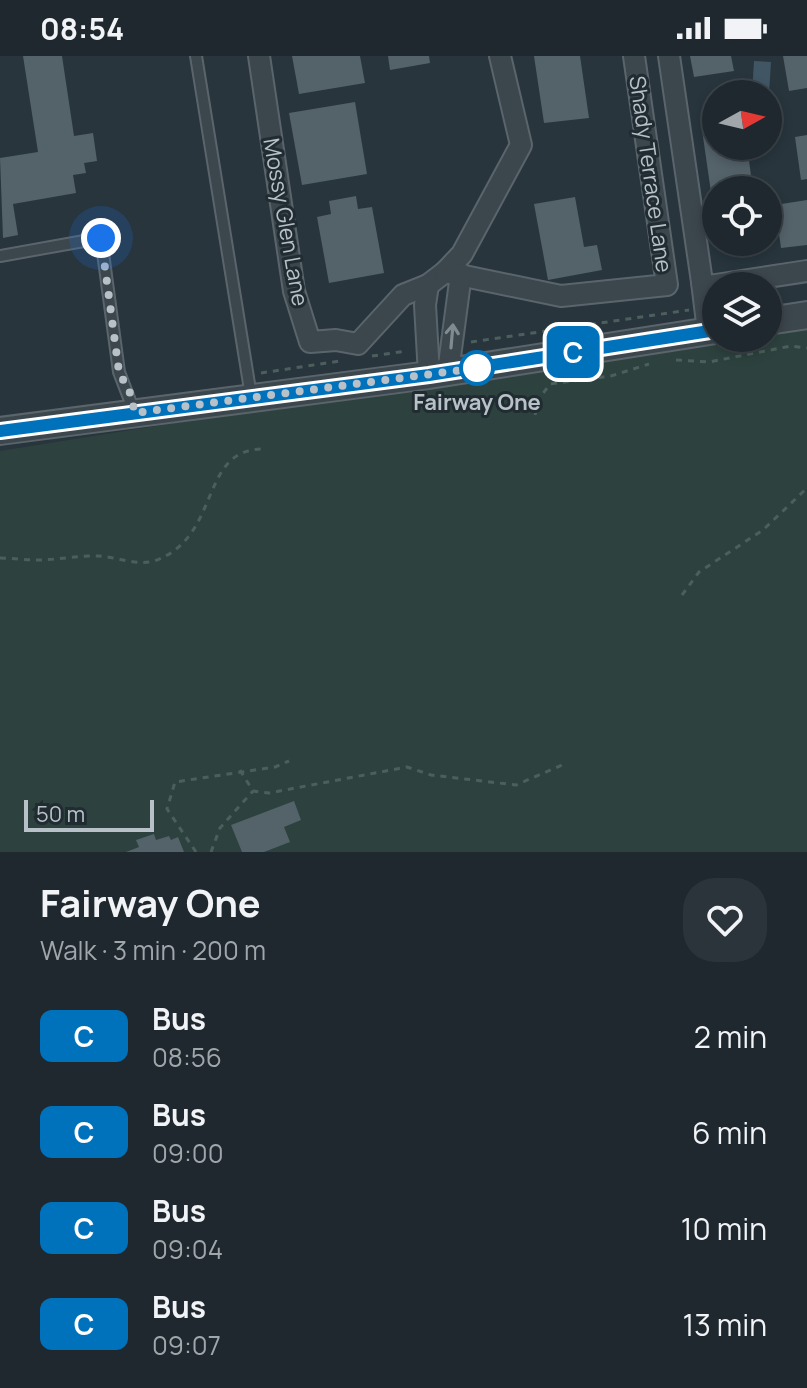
<!DOCTYPE html>
<meta charset="utf-8">
<style>
:root{--surface:#1e282e;--page:#2b343a;--text:#f1f3f6;--muted:#a1a6aa;--line:#3c444a}
body{margin:0;font-family:Manrope,sans-serif;background:var(--page);color:var(--text);height:100vh;display:flex;flex-direction:column;font-size:30px;white-space:nowrap}
*{box-sizing:border-box;margin:0}
p{font-size:26px;color:var(--muted)}
.icon{flex:none;width:44px;height:44px;fill:none;stroke:currentColor;stroke-width:2;stroke-linecap:round;stroke-linejoin:round}
.map{position:relative;height:796px;overflow:hidden}
.sheet{display:flex;flex-direction:column;background:var(--surface);flex:1}
.sheet>*{flex:none}
.badge{padding:0 16px;border-radius:12px;font-size:28px;line-height:52px}
.needle{width:52px;rotate:82deg}
.buttons{position:absolute;left:702px;top:24px;display:grid;gap:16px}
.buttons a{display:grid;place-items:center;width:80px;height:80px;border-radius:50%;background:var(--surface);box-shadow:0 4px 12px #0003,0 0 0 2px var(--line);font-size:40px}
.scale{position:absolute;left:24px;bottom:20px;width:130px;box-sizing:border-box;padding-left:8px;border:4px solid #b8c1c8;border-top:0;font-size:22px;line-height:28px;white-space:nowrap;color:#b8c1c8;-webkit-text-stroke:6px #212c32;paint-order:stroke}
.you{position:absolute;width:40px;height:40px;margin:-20px;border:6px solid #fff;border-radius:50%;background:#1a73e8;box-shadow:0 0 0 12px #1a73e833}
.map>.badge{position:absolute;translate:-50% -50%;box-shadow:0 0 0 4px #fff}
.round{display:grid;place-items:center;flex:none;width:84px;height:84px;border-radius:32px;background:var(--page)}
.head{display:flex;align-items:center;justify-content:space-between;height:136px;padding:0 40px}
h1{font-size:38px;font-weight:700;line-height:60px}
ul{padding:0;list-style:none}
li{display:flex;align-items:center;gap:24px;height:96px;padding:0 40px}
li div{flex:1}
li b{display:block;font-size:30px}
li em{font-style:normal}
li .badge{min-width:88px;font-weight:700;text-align:center}
.status{display:flex;justify-content:space-between;align-items:center;height:56px;padding:0 40px;background:var(--surface);direction:ltr}
.status svg{height:22px;fill:currentColor}
.map>svg:first-child{display:block}
</style>
<div class="status"><b>08:54</b><svg viewBox="0 0 49 12"><path d="M0 12V9h3v3zM5 12V6h3v6zM10 12V3h3v9zM15 12V0h3v12zM26 1h20v11H26zM47 4h2v5h-2z"/></svg></div>
<div class="map">
<svg width="807" height="796" viewBox="0 0 807 796">
<rect width="100%" height="100%" fill="#28353d"/>
<polygon fill="#2d423e" points="807,265 807,796 0,796 0,395 716,280 768,282 768,271"/>
<polygon fill="#405664" points="754,5 771,6 769,38 752,38"/>
<g fill="#54626a">
<polygon points="23,0 62,0 74,80 93,77 97,105 84,107 86,117 73,119 76,137 13,148 18,179 3,182 0,102 38,96"/>
<polygon points="292,0 360,0 365,27 299,38"/>
<polygon points="388,0 429,0 430,7 390,14"/>
<polygon points="534,0 580,0 589,62 544,67"/>
<polygon points="690,0 731,0 734,15 694,21"/>
<polygon points="783,0 807,0 807,32 789,35"/>
<polygon points="355,46 367,118 302,129 289,57"/>
<polygon points="716,64 716,90 747,90 753,134 716,134 714,157 701,67"/>
<polygon points="807,79 807,123 801,124 795,81"/>
<polygon points="356,140 358,153 372,151 384,217 329,227 317,161 331,158 329,145"/>
<polygon points="575,141 584,191 597,189 602,214 548,224 534,148"/>
<polygon points="807,144 807,189 781,192 775,149"/>
<polygon points="294,745 301,764 284,771 290,786 264,796 242,796 231,769"/>
<polygon points="154,778 156,784 169,780 171,784 178,781 184,796 126,796 139,791 136,784"/>
</g>
<g fill="none" stroke-linecap="round" stroke-linejoin="round">
<g stroke="#5a646b" stroke-width="14">
<g id="service">
<polyline points="196,0 251,340"/>
<polyline points="0,200 101,182 119,316 134,355"/>
</g>
</g>
<g stroke="#5a646b" stroke-width="24">
<g id="minor">
<polyline points="259,0 294,235 310,286 336,284 358,288 403,239 428,229 445,216 561,240 667,229 634,0"/>
<polyline points="669,0 702,226 709,230 807,215"/>
<polyline points="445,216 462,198 521,89 500,0"/>
<polyline points="702,226 708,275"/>
<polyline points="428,229 425,249 429,319"/>
<polyline points="448,316 461,218"/>
</g>
</g>
<g stroke="#5a646b" stroke-width="30">
<g id="tertiary">
<polyline points="768,265 807,259"/>
<polyline points="0,375 429,319 716,274"/>
</g>
</g>
<g stroke="#4c5f5d" stroke-width="3" stroke-dasharray="6 6" stroke-linecap="butt">
<polyline points="471,286 689,254"/>
<polyline points="372,300 407,295"/>
<polyline points="676,304 709,306 791,290 807,292"/>
<polyline points="261,317 340,305"/>
<polyline points="535,359 539,343 550,328 611,320 649,308"/>
<path d="M0,502c12,0 25,2 37,2 21,0 42,-5 62,-4 17,1 39,10 55,5 68,-23 44,-112 109,-112"/>
<polyline points="682,539 699,516 763,474 807,432"/>
<polyline points="240,714 253,735 269,737 407,711 431,719 516,729 562,709"/>
<polyline points="196,796 167,753 175,726 275,711 289,705"/>
<polyline points="211,796 220,772 253,735"/>
</g>
<use href="#service" stroke="#3c464d" stroke-width="10"/>
<use href="#minor" stroke="#3c464d" stroke-width="20"/>
<use href="#tertiary" stroke="#3c464d" stroke-width="26"/>
</g>
<defs><path id="oneway-shaft" d="M-6 0H5M1.5-3L5.5 0L1.5 3" fill="none" stroke-width="1.6" stroke-linecap="round" stroke-linejoin="round" transform="scale(2)"/></defs>
<use stroke="#808a91" href="#oneway-shaft" transform="translate(452 280) rotate(-85)"/>
<g fill="none" stroke-linecap="round" stroke-linejoin="round">
<g stroke="#fff" stroke-width="18">
<polyline id="line" points="0,375 429,319 716,274"/>
</g>
<use href="#line" stroke="#0072bc" stroke-width="12"/>
<polyline stroke="#b8c1c8" stroke-width="8" stroke-dasharray="0 14.4" points="101,182 119,316 130,337 135,357 477,312"/>
</g>
<circle fill="#fff" stroke="#0072bc" stroke-width="4" cx="477" cy="312" r="16"/>
<g text-anchor="middle" dominant-baseline="central" stroke-width="6" stroke-linejoin="round" paint-order="stroke">
<g font-size="22" fill="#b8c1c8" stroke="#212c32">
<text transform="translate(651 118) rotate(82)">Shady Terrace Lane</text>
<text transform="translate(286 166) rotate(80)">Mossy Glen Lane</text>
</g>
<g font-size="22" font-weight="bold" fill="#b8c1c8" stroke="#212c32">
<text x="477" y="346">Fairway One</text>
</g>
</g>
</svg>
<div class="buttons">
<a><svg class="needle" viewBox="-14 -14 28 28"><path d="M0-13l5 13h-10z" fill="#e53935"/><path d="M0 13l5-13h-10z" fill="#a1a6aa"/></svg></a>
<a><svg class="icon" aria-label="locate" viewBox="0 0 24 24"><circle cx="12" cy="12" r="6"/><path d="M12 2v4M12 18v4M2 12h4M18 12h4"/></svg></a>
<a><svg class="icon" aria-label="layers" viewBox="0 0 24 24"><path d="M12 4l9 5-9 5-9-5zM3 14l9 5 9-5"/></svg></a>
</div>
<div class="scale">50 m</div>
<div class="you" style="left:101px;top:182px"></div>
<b class="badge" style="left:573px;top:296px;background:#0072bc;color:#fff">C</b>
</div>
<section class="sheet">
<div class="head"><div><h1>Fairway One</h1><p>Walk · 3 min · 200 m</p></div><a class="round"><svg class="icon" aria-label="heart" viewBox="0 0 24 24"><path d="M12 20l-8-8c-3-5 5-10 8-4 3-6 11-1 8 4z"/></svg></a></div>
<ul>
<li><span class="badge" style="background:#0072bc;color:#fff">C</span><div><b>Bus</b><p>08:56</p></div><em>2 min</em></li>
<li><span class="badge" style="background:#0072bc;color:#fff">C</span><div><b>Bus</b><p>09:00</p></div><em>6 min</em></li>
<li><span class="badge" style="background:#0072bc;color:#fff">C</span><div><b>Bus</b><p>09:04</p></div><em>10 min</em></li>
<li><span class="badge" style="background:#0072bc;color:#fff">C</span><div><b>Bus</b><p>09:07</p></div><em>13 min</em></li>
</ul>
</section>
